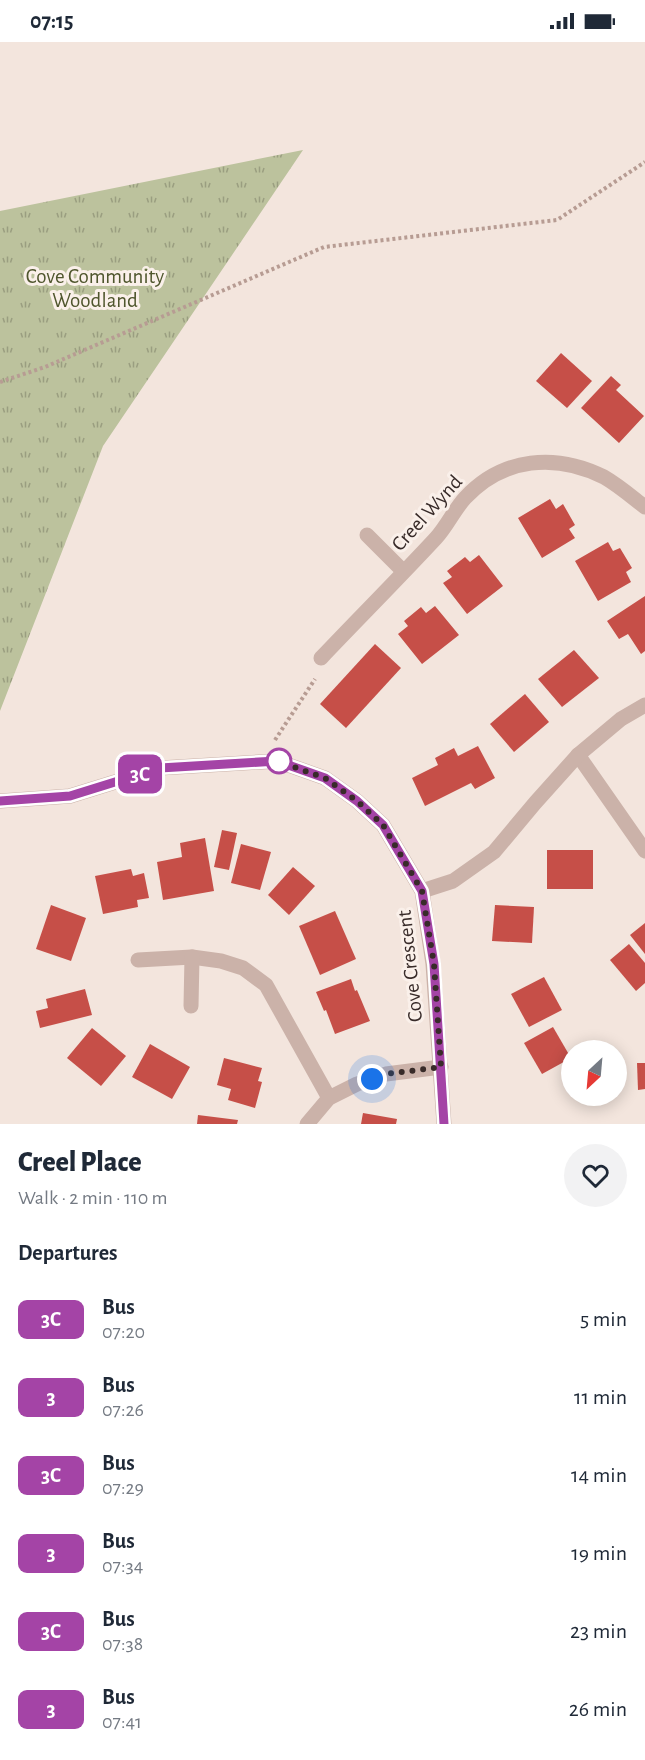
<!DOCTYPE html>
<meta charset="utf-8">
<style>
:root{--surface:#fff;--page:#f2f2f3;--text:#1f2937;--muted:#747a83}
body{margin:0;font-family:"Alegreya Sans",sans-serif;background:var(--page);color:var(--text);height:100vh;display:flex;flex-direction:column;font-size:22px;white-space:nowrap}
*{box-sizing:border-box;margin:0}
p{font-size:20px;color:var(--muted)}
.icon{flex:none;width:33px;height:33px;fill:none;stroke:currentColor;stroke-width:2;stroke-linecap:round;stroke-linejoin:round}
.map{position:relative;height:1082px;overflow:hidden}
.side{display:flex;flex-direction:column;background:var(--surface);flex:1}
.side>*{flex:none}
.badge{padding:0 12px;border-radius:9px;font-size:21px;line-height:39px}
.needle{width:39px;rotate:206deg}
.controls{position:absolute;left:561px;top:998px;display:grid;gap:12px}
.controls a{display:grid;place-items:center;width:66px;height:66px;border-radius:50%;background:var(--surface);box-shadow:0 3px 15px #0003;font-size:30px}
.you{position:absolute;width:30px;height:30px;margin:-15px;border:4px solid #fff;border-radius:50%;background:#1a73e8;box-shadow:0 0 0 9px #1a73e833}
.map>.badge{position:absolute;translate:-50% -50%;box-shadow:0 0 0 3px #fff}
h2{padding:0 18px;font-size:22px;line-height:54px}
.round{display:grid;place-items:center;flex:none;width:63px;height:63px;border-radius:32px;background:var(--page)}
.head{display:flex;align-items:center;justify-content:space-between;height:102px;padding:0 18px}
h1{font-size:28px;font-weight:800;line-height:45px}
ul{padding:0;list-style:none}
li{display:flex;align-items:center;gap:18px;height:78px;padding:0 18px}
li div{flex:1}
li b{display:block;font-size:22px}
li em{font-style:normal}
li .badge{min-width:66px;font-weight:700;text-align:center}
.status{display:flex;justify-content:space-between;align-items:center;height:42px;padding:0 30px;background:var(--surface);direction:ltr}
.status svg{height:16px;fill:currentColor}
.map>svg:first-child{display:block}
</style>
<div class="status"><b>07:15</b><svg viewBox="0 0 49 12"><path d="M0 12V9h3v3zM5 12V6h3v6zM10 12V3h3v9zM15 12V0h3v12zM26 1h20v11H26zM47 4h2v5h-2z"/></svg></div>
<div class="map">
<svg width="645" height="1082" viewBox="0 0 645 1082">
<defs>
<pattern id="grass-tufts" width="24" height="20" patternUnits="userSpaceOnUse" patternTransform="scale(1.5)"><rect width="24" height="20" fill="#bcc29d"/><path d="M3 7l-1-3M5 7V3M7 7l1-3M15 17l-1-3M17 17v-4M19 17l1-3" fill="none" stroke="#9a9e80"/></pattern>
</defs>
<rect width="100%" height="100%" fill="#f3e5dd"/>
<polygon fill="url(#grass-tufts)" points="303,108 103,404 0,669 0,169"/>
<g fill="#c64f48">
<polygon points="561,311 592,339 567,366 536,339"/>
<polygon points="611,334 621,343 616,348 644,374 619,401 581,366"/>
<polygon points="550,457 556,467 563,462 575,483 569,487 575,496 542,516 518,476"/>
<polygon points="608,500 613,509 620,506 632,526 626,530 631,540 598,559 575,519"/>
<polygon points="479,513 503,544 467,572 443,541 452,535 447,529 465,515 470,520"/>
<polygon points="645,554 645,609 641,612 628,592 619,597 607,579"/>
<polygon points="435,564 459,593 422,622 398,592 408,584 404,579 421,565 426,571"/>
<polygon points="375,602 401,626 346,686 320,662"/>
<polygon points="574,608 599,636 562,665 538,637"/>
<polygon points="525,652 549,680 514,710 490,682"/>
<polygon points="478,704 495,736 475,747 471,741 425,764 412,736 438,723 435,716 454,706 458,714"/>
<polygon points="222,788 237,791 229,828 214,825"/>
<polygon points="205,796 214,849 163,858 157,820 182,815 180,801"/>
<polygon points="241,802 271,810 260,848 231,841"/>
<rect x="547" y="808" width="46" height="39"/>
<polygon points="293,825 315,844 289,873 268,853"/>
<polygon points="131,827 133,834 144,831 149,856 137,858 138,865 103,872 95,834"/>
<polygon points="51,863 86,876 71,919 36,907"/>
<polygon points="495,863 534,865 532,901 492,899"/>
<polygon points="335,869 356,917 320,933 299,884"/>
<polygon points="645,881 645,912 630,893"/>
<polygon points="629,902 645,921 645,941 636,949 610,918"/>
<polygon points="544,935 562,968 529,985 511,952"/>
<polygon points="351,937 355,949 357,948 370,979 335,992 326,968 324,969 316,950"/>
<polygon points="85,947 92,973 40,986 36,969 48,966 46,957"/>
<polygon points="553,985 571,1016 542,1032 524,1001"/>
<polygon points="92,986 126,1014 101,1044 67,1016"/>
<polygon points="150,1002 190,1025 172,1057 132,1035"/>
<polygon points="224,1016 262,1026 258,1039 262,1040 255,1066 228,1058 231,1047 217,1043"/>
<polygon points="637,1021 645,1021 645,1047 638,1048"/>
<polygon points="363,1071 397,1077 396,1082 361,1082"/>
<polygon points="198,1073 238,1078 237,1082 197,1082"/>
</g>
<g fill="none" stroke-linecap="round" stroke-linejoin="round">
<g stroke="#b79c93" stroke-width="4" stroke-dasharray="3 3" stroke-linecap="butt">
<polyline points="0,340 45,325 324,205 557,178 645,120"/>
<polyline points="275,698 315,637"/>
</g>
<g stroke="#cbb2a9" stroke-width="15">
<polyline points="367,493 403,529"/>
<path d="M321,616c38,-40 77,-79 115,-120 11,-12 18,-28 29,-40 38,-41 91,-45 139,-21 14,8 28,20 41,30"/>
<polyline points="578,713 645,809"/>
<polyline points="0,759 70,754 160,726 277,719 325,736 357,759 383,783 422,849 433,922 444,1082"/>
<polyline points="422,849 453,839 494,810 535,761 578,713 621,677 645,663"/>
<polyline points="138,918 192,915 221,919 243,926 266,943 329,1056"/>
<polyline points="191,964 192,915"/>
<polyline points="307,1082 329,1056 357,1042 386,1032 441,1025"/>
</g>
</g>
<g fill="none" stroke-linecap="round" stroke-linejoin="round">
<g stroke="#fff" stroke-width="14">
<polyline id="line" points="0,759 70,754 160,726 277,719 325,736 357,759 383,783 422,849 434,922 444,1082"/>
</g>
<use href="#line" stroke="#a444a6" stroke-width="9"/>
<polyline stroke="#382b29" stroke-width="6" stroke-dasharray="0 10.8" points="279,719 277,719 325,736 357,759 383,783 422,849 434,922 441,1025 386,1032 372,1037"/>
</g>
<circle fill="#fff" stroke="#a444a6" stroke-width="3" cx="279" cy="719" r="12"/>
<g text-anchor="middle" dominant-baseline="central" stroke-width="6" stroke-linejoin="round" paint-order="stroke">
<g font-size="21" fill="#4f562d" stroke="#faf0ea">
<text x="95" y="234">Cove Community<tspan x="95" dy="24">Woodland</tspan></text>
</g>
<g font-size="21" fill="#382b29" stroke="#faf0ea">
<text transform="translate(427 471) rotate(-48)">Creel Wynd</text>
<text transform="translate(410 924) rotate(-96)">Cove Crescent</text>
</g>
</g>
</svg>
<div class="controls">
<a><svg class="needle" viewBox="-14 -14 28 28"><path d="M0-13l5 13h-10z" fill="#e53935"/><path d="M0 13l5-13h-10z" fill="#747a83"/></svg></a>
</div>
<div class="you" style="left:372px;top:1037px"></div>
<b class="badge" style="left:140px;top:732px;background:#a444a6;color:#fff">3C</b>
</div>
<section class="side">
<div class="head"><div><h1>Creel Place</h1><p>Walk · 2 min · 110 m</p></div><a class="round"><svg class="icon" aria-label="heart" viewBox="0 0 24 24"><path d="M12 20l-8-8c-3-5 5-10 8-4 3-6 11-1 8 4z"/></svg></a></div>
<h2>Departures</h2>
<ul>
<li><span class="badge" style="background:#a444a6;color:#fff">3C</span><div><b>Bus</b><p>07:20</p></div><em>5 min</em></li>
<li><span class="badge" style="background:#a444a6;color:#fff">3</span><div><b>Bus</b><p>07:26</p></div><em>11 min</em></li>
<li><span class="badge" style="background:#a444a6;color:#fff">3C</span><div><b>Bus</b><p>07:29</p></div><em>14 min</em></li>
<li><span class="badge" style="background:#a444a6;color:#fff">3</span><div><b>Bus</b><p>07:34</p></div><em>19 min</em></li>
<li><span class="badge" style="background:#a444a6;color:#fff">3C</span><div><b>Bus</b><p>07:38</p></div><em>23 min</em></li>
<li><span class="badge" style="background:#a444a6;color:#fff">3</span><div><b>Bus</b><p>07:41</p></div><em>26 min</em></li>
</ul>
</section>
